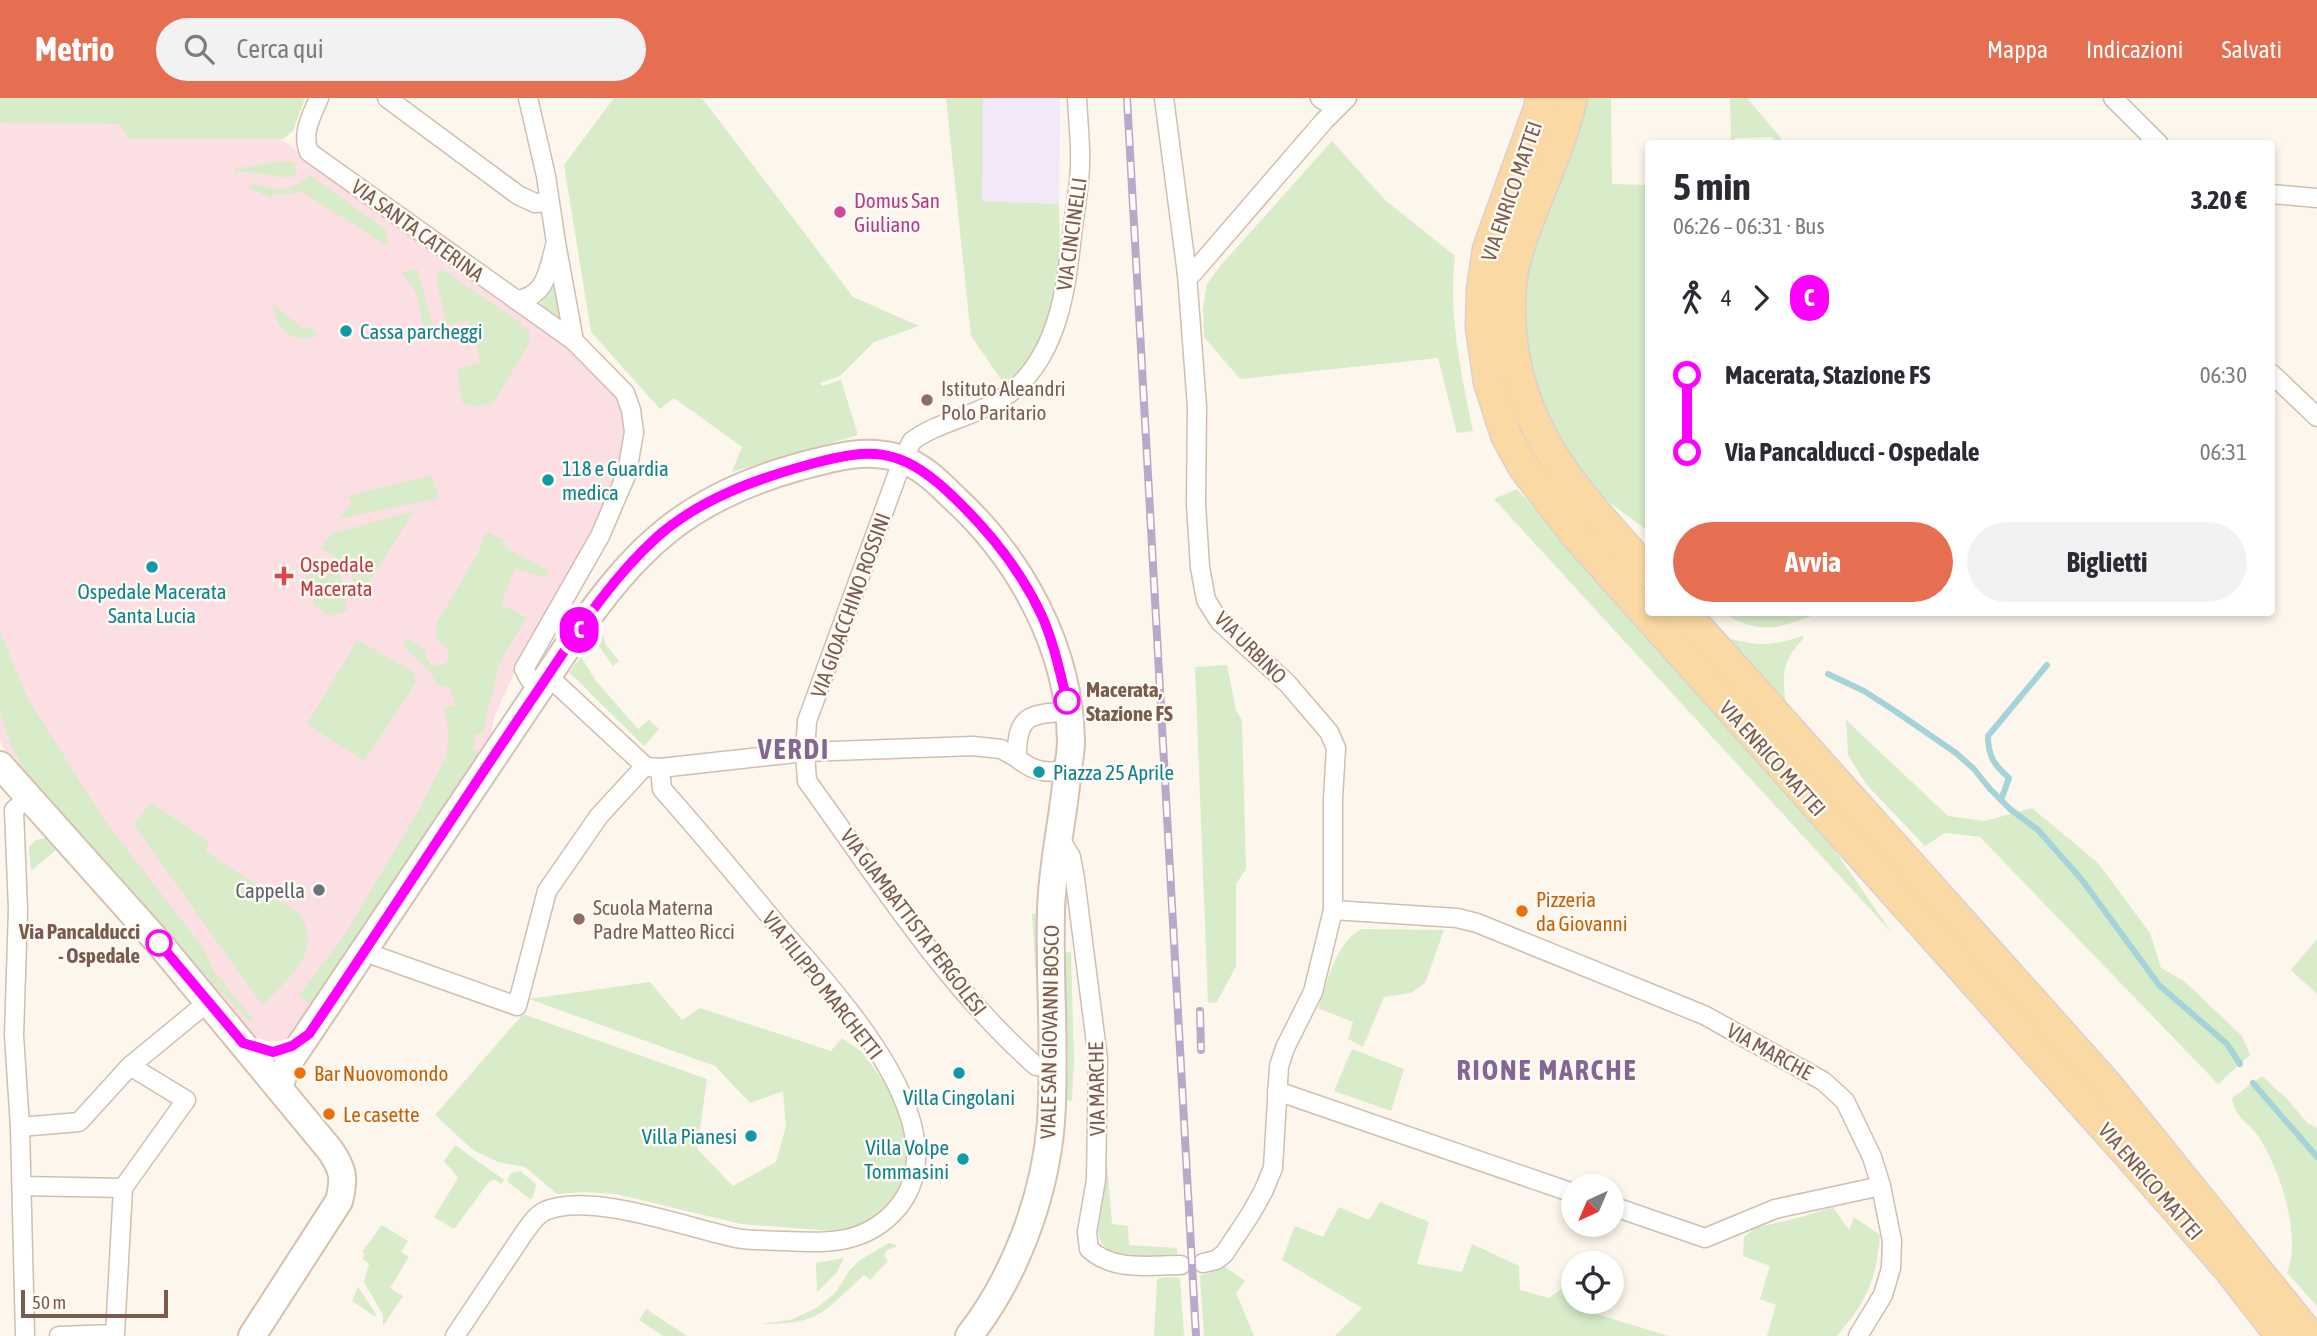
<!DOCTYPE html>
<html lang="it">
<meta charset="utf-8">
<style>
:root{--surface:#fff;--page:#f2f2f3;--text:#2b2b33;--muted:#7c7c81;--accent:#e76f51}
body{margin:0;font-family:"Asap Condensed",sans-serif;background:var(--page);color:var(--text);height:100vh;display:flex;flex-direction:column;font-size:26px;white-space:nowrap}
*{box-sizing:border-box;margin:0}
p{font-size:23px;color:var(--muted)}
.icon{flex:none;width:38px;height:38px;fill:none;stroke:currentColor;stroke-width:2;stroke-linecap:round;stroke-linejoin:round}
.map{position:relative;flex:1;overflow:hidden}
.sheet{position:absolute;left:1645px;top:42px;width:630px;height:476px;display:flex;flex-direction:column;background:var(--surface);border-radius:7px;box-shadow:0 4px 10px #0003}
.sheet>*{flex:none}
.badge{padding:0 14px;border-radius:23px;font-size:24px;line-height:46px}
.needle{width:46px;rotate:224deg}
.fabs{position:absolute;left:1561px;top:1076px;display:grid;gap:14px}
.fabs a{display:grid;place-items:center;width:63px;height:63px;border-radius:50%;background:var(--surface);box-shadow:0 4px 10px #0003;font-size:35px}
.scale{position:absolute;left:21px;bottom:18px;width:147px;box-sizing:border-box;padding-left:7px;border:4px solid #7a5c4d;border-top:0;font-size:19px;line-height:24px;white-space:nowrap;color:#7a5c4d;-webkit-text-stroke:5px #fffaf3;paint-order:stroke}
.map>.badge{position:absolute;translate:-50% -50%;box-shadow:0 0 0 4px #fff}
.legs{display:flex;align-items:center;gap:10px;height:77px;padding:0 28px;font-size:23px}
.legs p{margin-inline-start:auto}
.head{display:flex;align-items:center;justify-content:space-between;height:119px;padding:0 28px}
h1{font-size:38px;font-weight:700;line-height:52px}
.action{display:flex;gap:14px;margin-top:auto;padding:14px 28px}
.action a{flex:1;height:80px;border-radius:42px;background:var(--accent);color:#fff;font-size:28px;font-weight:700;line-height:80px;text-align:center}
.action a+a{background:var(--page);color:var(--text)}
ul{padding:0 28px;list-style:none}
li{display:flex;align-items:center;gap:24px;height:77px;font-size:26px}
li i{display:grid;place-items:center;width:10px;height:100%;margin:0 9px;background:currentColor}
li i::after{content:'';width:18px;height:18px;margin:-9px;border:5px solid;border-radius:50%;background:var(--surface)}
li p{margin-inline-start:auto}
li:first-child i{background:linear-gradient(#0000 50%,currentColor 0)}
li:last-child i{background:linear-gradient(currentColor 50%,#0000 0)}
header{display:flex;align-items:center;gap:42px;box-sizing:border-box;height:98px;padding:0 35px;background:var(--accent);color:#fff}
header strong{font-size:33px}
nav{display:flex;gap:38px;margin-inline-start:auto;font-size:24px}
.search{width:490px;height:63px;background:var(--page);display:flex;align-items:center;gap:18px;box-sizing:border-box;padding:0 24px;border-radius:38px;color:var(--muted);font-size:26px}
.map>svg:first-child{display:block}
</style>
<header>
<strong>Metrio</strong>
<div class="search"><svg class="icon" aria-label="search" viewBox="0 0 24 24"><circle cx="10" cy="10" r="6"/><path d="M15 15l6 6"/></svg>Cerca qui</div>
<nav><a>Mappa</a><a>Indicazioni</a><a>Salvati</a></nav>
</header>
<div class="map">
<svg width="2317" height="1238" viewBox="0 0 2317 1238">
<rect width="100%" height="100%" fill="#fdf6ec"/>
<polygon fill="#f3e8fa" points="983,0 1060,0 1059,106 982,103"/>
<polygon fill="#fbdfe3" points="0,18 118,18 275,37 587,264 613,292 624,315 627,333 618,385 516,571 495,617 486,656 294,939 281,943 266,943 250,936 19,678 0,643"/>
<g fill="#d8ecc9">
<polygon points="0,0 305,0 293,33 283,41 129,41 119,26 0,25"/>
<polygon points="614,0 702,0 853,199 919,228 874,244 840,278 820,285 822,288 841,282 858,337 732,374 742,349 674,300 660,311 591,234 564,67"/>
<path d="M946,0h37l-1,103 77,3c1,54 5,100 -25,148 -8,12 -20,23 -29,33l-34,-49z"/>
<polygon points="1585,0 1611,0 1612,86 1648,87 1648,398 1647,400 1648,403 1648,433 1610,405 1575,372 1538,309 1517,201"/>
<polygon points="1730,0 1747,0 1785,45 1777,45 1772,39 1735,40 1734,45 1731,45"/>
<path d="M1332,43l53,59 70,56c-7,59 6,117 18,175l-16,2 -19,-75 -198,21 -36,-42 -1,-30 4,-23 14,-19z"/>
<path d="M282,63l13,1 1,11 -3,4c-21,2 -39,-9 -59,-4v-4z"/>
<path d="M310,77l76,55 3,17 -89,-56 -12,4 -13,-2 -4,5 -22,-10 3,-5c28,7 35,11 58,-8z"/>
<path d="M417,170l16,59 -36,9v-2l26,-9c-4,-25 -5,-34 -22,-52z"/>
<polygon points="442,171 519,224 529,233 530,244 494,304 476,309 462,305 457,271 481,264 468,222 446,228 436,177"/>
<polygon points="555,187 557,189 561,222 540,206"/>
<path d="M272,205l32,26 7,-2 7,8c-28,11 -41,-6 -46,-32z"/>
<polygon points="431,377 439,400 339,421 352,404 347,398"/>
<polygon points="1517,391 1827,741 1892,835 1494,401"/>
<polygon points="414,413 358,502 350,470 321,450 331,436"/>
<path d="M486,434l19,8v7l44,24 -3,7 -31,-10 -14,37 26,12 -28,47 -7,32 -5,16 -3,22h-9l-2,17 9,2 -168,255 -15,-13 46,-61 72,-121 29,-56 3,-23 -5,-26 12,-3 -7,-19 -9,1 -14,-20 -23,-21 4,-8 19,13v6l4,7 9,2 7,-3 3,-5c-1,-10 -3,-13 -12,-17l-1,-17 40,-67z"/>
<polygon points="315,459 340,476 347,513 330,518 315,508 305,474"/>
<path d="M1732,514l23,1 15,3 14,-3h36c-35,12 -56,24 -91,3z"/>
<polygon points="601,531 606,547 619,563 613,568 599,548 590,557 586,553"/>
<polygon points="0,533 27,599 104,722 204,851 214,873 253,921 250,924 171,843 27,675 11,648 0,613"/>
<path d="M1803,538l1,2c-23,24 -22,36 -18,68l-57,-64 3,-3c29,8 42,6 71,-3z"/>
<polygon points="357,542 414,574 416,584 364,663 307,626"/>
<polygon points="581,559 596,583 638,631 649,622 659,631 644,648 569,574"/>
<polygon points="1227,567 1236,612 1242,622 1246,771 1236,786 1236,868 1217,904 1208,905 1195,569"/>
<polygon points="1846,622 1948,718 1985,723 2032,710 2098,765 2150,835 2161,870 2184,883 2242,938 2250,957 2218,986 1980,739 1945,735 1925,748 1866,686 1848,657"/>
<path d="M150,704l59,40 -4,9 94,62c26,39 -12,65 -36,93l-129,-181z"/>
<polygon points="46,740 57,751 31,773 29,749 36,742"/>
<polygon points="1040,815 1041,958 1032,816"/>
<path d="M1362,831l82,1 -19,53 -14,10 -27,4 -21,50 -15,-8 5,-17 -35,-14c11,-28 16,-64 44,-79z"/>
<polygon points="2317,841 2317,896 2291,872"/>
<polygon points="1071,854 1074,960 1072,1003 1066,1002 1068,960 1064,855"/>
<polygon points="650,884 682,922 700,910 831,953 842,940 862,954 891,993 901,1019 907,1044 903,1087 880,1116 868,1127 846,1134 741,1126 616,1096 584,1094 557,1096 525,1069 498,1064 473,1052 435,1017 523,916 707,981 697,1051 733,1088 776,1064 786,1028 783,993 750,1005 715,968 529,901"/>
<polygon points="1352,951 1404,971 1391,1013 1334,993"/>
<path d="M2262,978l27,25 18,22 10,5v178l-30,-33c15,-38 -7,-103 -28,-136 -11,-16 -24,-18 -27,-39z"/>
<polygon points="1105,1041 1112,1126 1128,1128 1129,1147 1177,1150 1177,1161 1116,1159 1101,1145 1098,1134 1104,1092"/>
<polygon points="455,1047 504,1082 501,1086 494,1081 489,1084 454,1131 434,1119 458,1080 444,1063"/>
<polygon points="520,1073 536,1086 533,1099 530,1101 507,1083 511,1075"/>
<polygon points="1380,1104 1429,1124 1417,1166 1462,1174 1472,1146 1519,1168 1520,1192 1549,1200 1561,1191 1570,1169 1573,1170 1574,1209 1668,1238 1335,1238 1362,1210 1282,1162 1295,1128 1323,1139 1339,1109 1369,1122"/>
<path d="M1833,1109l16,23 5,-13 26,18c-4,46 -13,66 -43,101h-70l9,-31 -16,-6 10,-33 -27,-10 1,-19 11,-9 46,-11z"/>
<polygon points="382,1127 408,1143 401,1154 409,1159 390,1190 403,1198 383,1228 383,1217 364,1184 369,1166 362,1160 365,1156 362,1154"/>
<path d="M889,1145l7,2v2l-9,3 -3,6 4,5 -18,19 -6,-5c-42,38 -43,49 -103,49l30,-4 27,-13 18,-15 13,-21 11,-11z"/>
<polygon points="844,1160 837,1174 817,1194 816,1165"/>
<polygon points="1224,1168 1245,1183 1236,1195 1254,1238 1204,1238 1200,1178"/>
<polygon points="1166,1179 1180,1180 1184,1238 1154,1238 1157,1181"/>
<polygon points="358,1189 375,1214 376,1219 352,1203"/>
<polygon points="646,1211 687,1238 663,1238 639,1222"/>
</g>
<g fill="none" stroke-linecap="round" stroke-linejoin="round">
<g stroke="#a5d3da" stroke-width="6">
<polyline points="1828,576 1864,593 1895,613 1956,655 1974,671 1990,691 2010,711 2038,732 2082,782 2159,887 2227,946 2240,966"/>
<path d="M2001,702l8,-22c-15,-13 -21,-22 -21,-42l59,-71"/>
<polyline points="2253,985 2317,1059"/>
</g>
<g stroke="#d1beb0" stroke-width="21">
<g id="minor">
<path d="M319,0c-7,17 -18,35 -10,54l265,189 51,52 6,17 3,22 -7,41 -27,63 -76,133 6,11 11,7"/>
<polyline points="387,0 518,97 535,105 549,104"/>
<polyline points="528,0 546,78 556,145 574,243"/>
<polyline points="1164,0 1187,176 1197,309 1196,406 1200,469 1206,502 1220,524 1287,585 1329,634 1336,650 1333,701 1333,812 1313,894 1285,950 1279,968 1273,1070 1263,1094 1250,1117 1224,1156 1216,1162 1203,1165"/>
<polyline points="1320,0 1336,10"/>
<polyline points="2113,0 2159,46"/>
<polyline points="2272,96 2317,100"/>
<polyline points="1187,176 1193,175 1324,23 1347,0"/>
<path d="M516,202c30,-3 32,-29 39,-54"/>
<polyline points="2272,276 2317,319"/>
<polyline points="548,578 645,668"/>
<polyline points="648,669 660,670 805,654 973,648 1001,651 1017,660"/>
<path d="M1068,671c-20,5 -35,3 -51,-11 -1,-43 13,-45 52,-46"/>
<path d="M1059,739l12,20 4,22 23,180 -2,121 -9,52 2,17c25,23 61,16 92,16"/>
<polyline points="1333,812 1457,820 1477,825 1704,917 1823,983 1845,1003 1872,1059 1881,1088 1892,1143 1891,1170 1883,1197 1858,1238"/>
<polyline points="367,851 376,858 517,908 547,793 599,718 645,668"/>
<polyline points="130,968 208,904"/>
<path d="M1052,969l-16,-1c-91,-81 -158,-187 -229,-285l-2,-29 2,-31 96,-262 9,-18c32,-23 72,-25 104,-53 45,-41 51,-107 57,-162 3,-20 6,-39 7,-59 1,-23 -2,-46 -3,-69"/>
<polyline points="1277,993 1573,1095"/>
<polyline points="20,1029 79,1024 130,968 186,1002 123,1090 115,1236 59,1238"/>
<polyline points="22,1088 123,1090"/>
<polyline points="1612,1108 1705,1140 1775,1111 1881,1088"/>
<polyline points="25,1238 20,1029 14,937 18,812 14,712 28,699"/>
<path d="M455,1238l69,-103c6,-8 12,-18 21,-22 45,-20 143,17 191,27 15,3 32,2 47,3 41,2 78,4 109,-27 10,-10 17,-21 21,-35 23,-83 -86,-195 -135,-253 -38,-46 -76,-92 -116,-137l-2,-21"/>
</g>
</g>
<g stroke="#d6c0b0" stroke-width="30">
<g id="secondary">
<path d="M0,667l159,178 171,207c13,19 15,28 9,51l-87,135"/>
<path d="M279,990l6,-18 6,-11 281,-419c64,-93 115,-142 226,-173 34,-9 66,-19 100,-9 23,7 39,23 55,39 68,62 117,152 118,245 0,11 -3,23 -4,34 -4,45 -15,89 -16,135 -2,70 5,141 0,211 -6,75 -36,155 -82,214"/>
</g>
</g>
<g stroke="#dad1cd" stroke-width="33">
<g id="primary">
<polyline points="1541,0 1539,11 1488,151 1482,192 1481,229 1489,284 1506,337 1524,370 1575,436 2144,1074 2228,1170 2281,1238"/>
<path d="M1572,0c-12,54 -39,103 -55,156 -9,30 -8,64 -4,95 15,98 73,152 135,223"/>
<polyline points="1684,514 2108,988 2310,1238"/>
</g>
</g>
<use href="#minor" stroke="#fff" stroke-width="18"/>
<use href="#secondary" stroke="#fff" stroke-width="26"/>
<use href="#primary" stroke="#fbd9a5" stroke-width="30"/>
<g stroke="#b9a8c9" stroke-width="8">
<g id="rail">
<polyline points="1127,0 1196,1238"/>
<polyline points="1200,913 1201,952"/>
</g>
</g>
<use href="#rail" stroke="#fffaf3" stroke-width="5" stroke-dasharray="16" stroke-linecap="butt"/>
</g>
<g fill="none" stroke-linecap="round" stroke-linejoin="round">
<g stroke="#fff" stroke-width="16">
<path id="line-1" d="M159,845l84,100 30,9 19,-6 17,-12c74,-109 145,-220 219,-329 40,-58 76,-120 129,-168 43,-38 99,-58 154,-73 59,-16 88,-17 135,26 38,35 74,78 96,126 12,27 18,57 25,85"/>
</g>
<use href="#line-1" stroke="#f0f" stroke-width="10"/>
</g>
<circle fill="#d1479c" stroke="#fffaf3" stroke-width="2.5" cx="840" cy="114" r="7"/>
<g fill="#0f9aa8" stroke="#fffaf3" stroke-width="2.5">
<circle cx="346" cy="233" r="7"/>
<circle cx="548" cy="382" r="7"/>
<circle cx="152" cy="469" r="7"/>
<circle cx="1039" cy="674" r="7"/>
<circle cx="959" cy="975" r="7"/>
<circle cx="751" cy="1038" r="7"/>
<circle cx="963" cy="1061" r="7"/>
</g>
<g fill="#8d6e63" stroke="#fffaf3" stroke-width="2.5">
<circle cx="927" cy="302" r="7"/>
<circle cx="579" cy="821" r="7"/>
</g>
<path fill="#e0444e" stroke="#fffaf3" stroke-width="2.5" d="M280.5 467.5h7v7h7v7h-7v7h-7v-7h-7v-7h7z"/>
<g fill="#fff" stroke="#f0f" stroke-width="3.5">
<circle cx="1067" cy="603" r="12"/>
<circle cx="159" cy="845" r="12"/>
</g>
<circle fill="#6b7280" stroke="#fffaf3" stroke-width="2.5" cx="319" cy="792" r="7"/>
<g fill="#e8710a" stroke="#fffaf3" stroke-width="2.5">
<circle cx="1522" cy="813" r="7"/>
<circle cx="300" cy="975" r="7"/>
<circle cx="329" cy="1016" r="7"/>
</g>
<g text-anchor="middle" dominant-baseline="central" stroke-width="5" stroke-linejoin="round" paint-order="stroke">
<g font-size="21" fill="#7a5c4d" stroke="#fffaf3">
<text transform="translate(1511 93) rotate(-71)">VIA ENRICO MATTEI</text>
<text transform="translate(418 132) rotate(36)">VIA SANTA CATERINA</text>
<text transform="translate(1071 136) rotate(-82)">VIA CINCINELLI</text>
<text transform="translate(850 507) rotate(-70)">VIA GIOACCHINO ROSSINI</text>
<text transform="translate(1251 549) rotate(45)">VIA URBINO</text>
<text transform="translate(1773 660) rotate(48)">VIA ENRICO MATTEI</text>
<text transform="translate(914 824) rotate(53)">VIA GIAMBATTISTA PERGOLESI</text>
<text transform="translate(823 887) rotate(52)">VIA FILIPPO MARCHETTI</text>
<text transform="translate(1049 934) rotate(-89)">VIALE SAN GIOVANNI BOSCO</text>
<text transform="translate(1770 953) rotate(29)">VIA MARCHE</text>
<text transform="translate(1096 991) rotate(-91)">VIA MARCHE</text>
<text transform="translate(2151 1083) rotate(49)">VIA ENRICO MATTEI</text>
</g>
<g font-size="21" fill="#b23c85" stroke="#fffaf3" text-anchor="start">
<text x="854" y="102">Domus San<tspan x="854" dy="24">Giuliano</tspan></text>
</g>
<g font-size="21" fill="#0d838f" stroke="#fffaf3" text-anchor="start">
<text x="360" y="233">Cassa parcheggi</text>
<text x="562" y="370">118 e Guardia<tspan x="562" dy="24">medica</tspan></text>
<text x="152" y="493" text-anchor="middle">Ospedale Macerata<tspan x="152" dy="24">Santa Lucia</tspan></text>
<text x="1053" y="674">Piazza 25 Aprile</text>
<text x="959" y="999" text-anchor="middle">Villa Cingolani</text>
<text x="737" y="1038" text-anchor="end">Villa Pianesi</text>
<text x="949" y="1049" text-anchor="end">Villa Volpe<tspan x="949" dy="24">Tommasini</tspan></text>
</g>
<g font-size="21" fill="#785e54" stroke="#fffaf3" text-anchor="start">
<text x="941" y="290">Istituto Aleandri<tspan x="941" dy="24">Polo Paritario</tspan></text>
<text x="593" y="809">Scuola Materna<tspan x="593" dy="24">Padre Matteo Ricci</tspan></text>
</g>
<g font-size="21" fill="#be3a42" stroke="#fffaf3" text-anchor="start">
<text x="300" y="466">Ospedale<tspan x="300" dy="24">Macerata</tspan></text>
</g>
<g font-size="21" font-weight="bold" fill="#7a5c4d" stroke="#fffaf3" text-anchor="start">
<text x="1086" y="591">Macerata,<tspan x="1086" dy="24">Stazione FS</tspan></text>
<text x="140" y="833" text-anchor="end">Via Pancalducci<tspan x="140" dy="24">- Ospedale</tspan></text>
</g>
<g font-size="21" fill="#5b616d" stroke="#fffaf3" text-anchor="end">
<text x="305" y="792">Cappella</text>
</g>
<g font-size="21" fill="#c56008" stroke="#fffaf3" text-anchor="start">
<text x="1536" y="801">Pizzeria<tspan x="1536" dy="24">da Giovanni</tspan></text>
<text x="314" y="975">Bar Nuovomondo</text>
<text x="343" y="1016">Le casette</text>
</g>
<g font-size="28" font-weight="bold" letter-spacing="2" fill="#846695" stroke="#fffaf3">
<text x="794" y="651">VERDI</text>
<text x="1547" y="972">RIONE MARCHE</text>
</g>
</g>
</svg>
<div class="fabs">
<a><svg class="needle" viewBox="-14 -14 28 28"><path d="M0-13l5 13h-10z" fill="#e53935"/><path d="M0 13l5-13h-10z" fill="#7c7c81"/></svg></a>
<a><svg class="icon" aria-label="locate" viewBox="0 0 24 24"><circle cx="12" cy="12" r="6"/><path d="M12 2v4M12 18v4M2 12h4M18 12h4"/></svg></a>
</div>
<div class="scale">50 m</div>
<b class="badge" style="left:579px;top:532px;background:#f0f;color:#fff">C</b>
<section class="sheet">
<div class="head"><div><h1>5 min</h1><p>06:26 – 06:31 · Bus</p></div><b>3.20 €</b></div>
<div class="legs"><svg class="icon" aria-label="walk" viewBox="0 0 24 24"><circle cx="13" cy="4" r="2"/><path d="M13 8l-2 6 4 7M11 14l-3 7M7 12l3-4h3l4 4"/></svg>4<svg class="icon" aria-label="forward" viewBox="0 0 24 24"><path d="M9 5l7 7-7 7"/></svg><b class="badge" style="background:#f0f;color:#fff">C</b></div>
<ul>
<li><i style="color:#f0f"></i><b>Macerata, Stazione FS</b><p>06:30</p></li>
<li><i style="color:#f0f"></i><b>Via Pancalducci - Ospedale</b><p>06:31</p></li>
</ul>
<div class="action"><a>Avvia</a><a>Biglietti</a></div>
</section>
</div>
